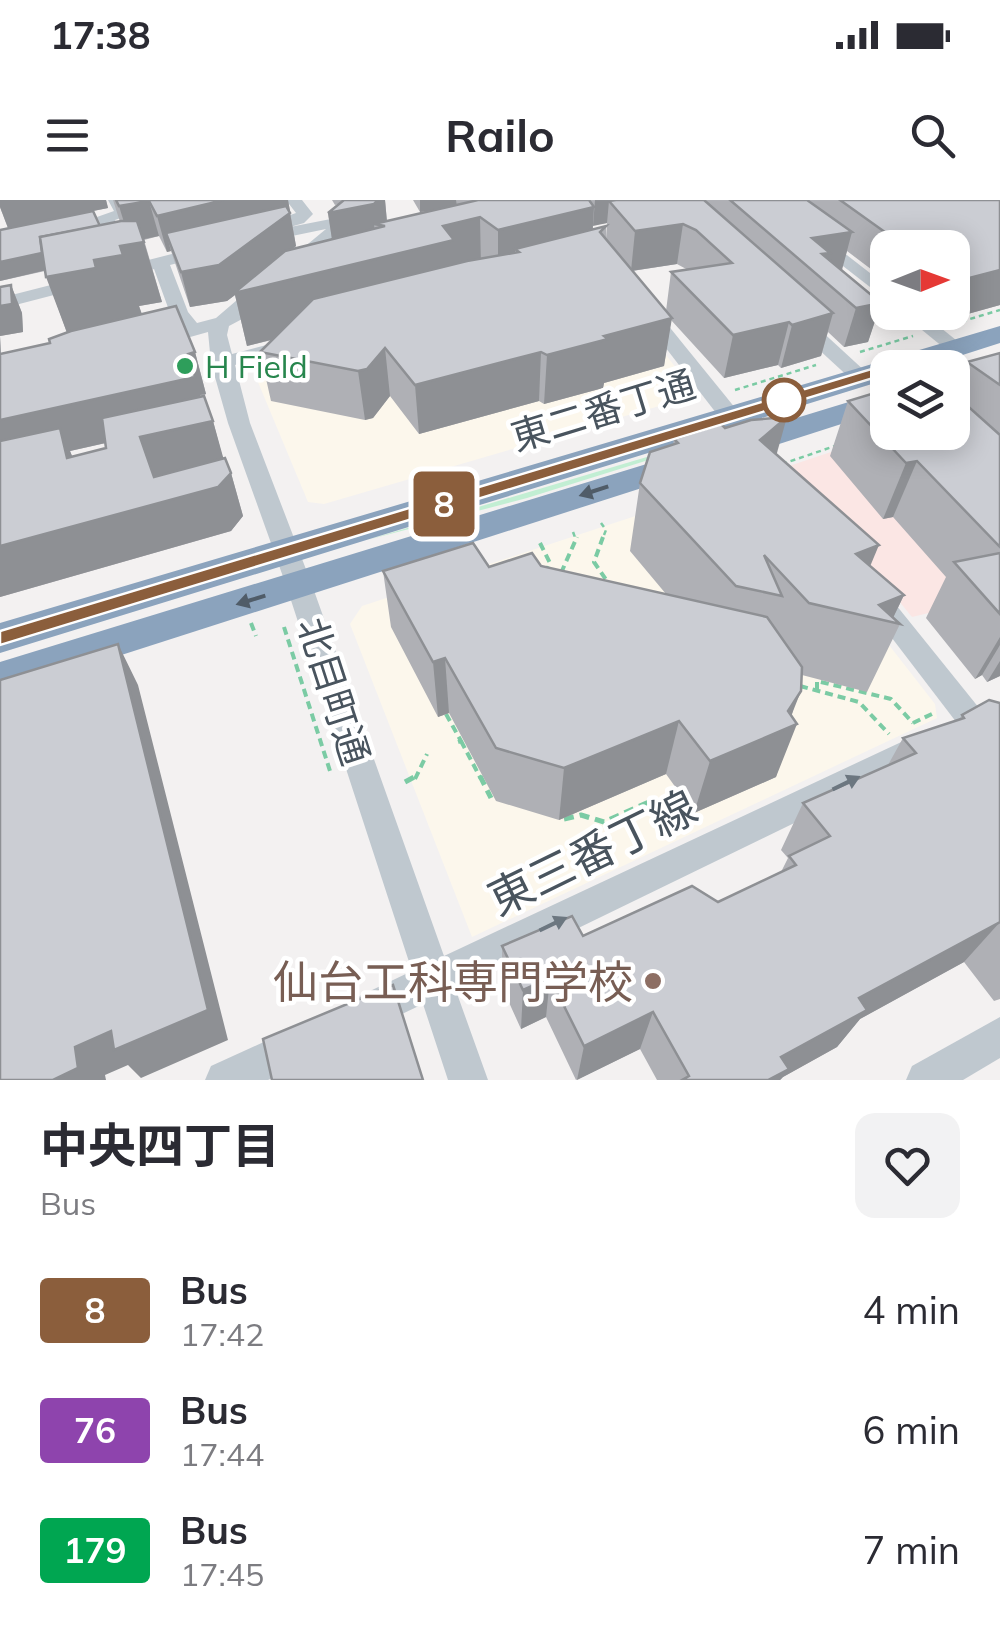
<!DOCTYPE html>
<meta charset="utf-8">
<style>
:root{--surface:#fff;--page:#f2f2f3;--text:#2b2b33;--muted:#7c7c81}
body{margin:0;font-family:Mulish,"Noto Sans JP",sans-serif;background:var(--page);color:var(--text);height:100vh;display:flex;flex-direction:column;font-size:38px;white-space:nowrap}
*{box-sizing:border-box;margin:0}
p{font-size:32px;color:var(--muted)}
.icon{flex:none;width:55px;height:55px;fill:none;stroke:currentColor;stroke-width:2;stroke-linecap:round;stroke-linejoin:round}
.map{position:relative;height:880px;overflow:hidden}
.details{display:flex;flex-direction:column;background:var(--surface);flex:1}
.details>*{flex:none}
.badge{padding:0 20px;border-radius:8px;font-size:35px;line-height:65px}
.needle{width:65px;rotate:89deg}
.fabs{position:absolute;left:870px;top:30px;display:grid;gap:20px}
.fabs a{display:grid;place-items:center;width:100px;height:100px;border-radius:20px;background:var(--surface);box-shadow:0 5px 25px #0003;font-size:50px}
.map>.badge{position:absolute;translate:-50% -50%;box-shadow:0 0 0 5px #fff}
.round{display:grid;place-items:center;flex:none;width:105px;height:105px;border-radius:20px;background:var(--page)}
.summary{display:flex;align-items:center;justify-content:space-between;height:170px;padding:0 40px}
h1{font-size:48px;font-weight:700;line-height:75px}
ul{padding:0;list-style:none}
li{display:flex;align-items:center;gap:30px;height:120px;padding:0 40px}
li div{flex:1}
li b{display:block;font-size:38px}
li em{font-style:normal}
li .badge{min-width:110px;font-weight:700;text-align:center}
.status{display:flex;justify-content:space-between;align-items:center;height:70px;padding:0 50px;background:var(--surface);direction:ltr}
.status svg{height:28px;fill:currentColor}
header{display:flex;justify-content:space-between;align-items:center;height:130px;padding:0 40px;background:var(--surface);font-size:45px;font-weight:700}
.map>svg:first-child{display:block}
</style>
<div class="status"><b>17:38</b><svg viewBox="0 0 49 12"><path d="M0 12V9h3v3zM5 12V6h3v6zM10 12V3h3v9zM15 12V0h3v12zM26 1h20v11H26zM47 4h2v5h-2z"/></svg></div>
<header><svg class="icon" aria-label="menu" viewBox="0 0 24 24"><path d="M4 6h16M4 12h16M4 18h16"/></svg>Railo<svg class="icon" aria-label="search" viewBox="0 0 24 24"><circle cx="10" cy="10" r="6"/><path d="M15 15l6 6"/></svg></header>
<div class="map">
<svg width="1000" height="880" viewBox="0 0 1000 880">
<rect width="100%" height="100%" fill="#f3f1f1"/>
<g fill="#fcf7ec">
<polygon points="600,70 697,195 324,304 308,302 248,158"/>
<polygon points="757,276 935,504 937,518 472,737 350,424 362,406"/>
</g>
<polygon fill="#fbe6e4" points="888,233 1000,396 912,417 789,266"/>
<polygon fill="#c2eed3" points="704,240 706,242 527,298 367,340"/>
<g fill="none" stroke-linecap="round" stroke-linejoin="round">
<g stroke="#7bcba4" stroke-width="2.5" stroke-dasharray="5 4" stroke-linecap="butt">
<polyline points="953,124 1000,110"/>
<polyline points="860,152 913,136"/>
<polyline points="735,190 816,165"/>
<polyline points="782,264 835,246"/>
<polyline points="601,323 606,330 602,340"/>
<polyline points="573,332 576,340"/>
</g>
<g stroke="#7bcba4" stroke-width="4" stroke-dasharray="8 5" stroke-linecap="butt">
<polyline points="603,337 594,362 607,381"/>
<polyline points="540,343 550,363 547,370"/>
<polyline points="561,373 577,337"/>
<polyline points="251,423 256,436"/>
<polyline points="284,427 330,571"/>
<polyline points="800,486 859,502 889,534"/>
<polyline points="817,490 817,481 891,499 913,523"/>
<polyline points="446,514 461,541 458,542"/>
<polyline points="913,523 936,512"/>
<polyline points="461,541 481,579"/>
<polyline points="415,579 427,554"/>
</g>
<g stroke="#7bcba4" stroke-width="5" stroke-dasharray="10 6" stroke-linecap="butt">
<polyline points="480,576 491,598"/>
<polyline points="405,582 416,576"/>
<polyline points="564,619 581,615 604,622 649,602 672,636"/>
</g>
<g fill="#bfc8cf" fill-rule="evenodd">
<polygon points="108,0 124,0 132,14 115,20 134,57 131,61 119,61 97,17 114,11"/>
<polygon points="286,0 302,0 313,14 304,23 290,27 341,17 361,0 378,0 291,72 285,71 285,63 326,29 258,43 250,38 276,30 269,25 271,22 296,13"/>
<polygon points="758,0 776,0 888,87 888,101"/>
<polygon points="207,45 213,46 213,54 170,65 188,112 197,123 216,118 237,100 246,106 240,114 244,118 229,126 227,135 232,154 297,137 307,143 304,147 235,165 250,223 312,385 444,756 912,537 923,534 934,537 938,546 934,555 455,788 488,880 448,880 423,804 362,833 349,827 343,814 349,801 412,771 286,385 228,223 211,163 208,132 151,148 144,146 144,138 181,128 170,113 154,69 0,109 0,98"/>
<polygon points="647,106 654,108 753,230 756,235 753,240 737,240 638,112"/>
<polygon points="900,112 921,112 966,148 956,154 949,152"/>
<polygon points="798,114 805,116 867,173 867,181 853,181 791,124 789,120"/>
<polygon points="875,388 884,390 1000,534 1000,569 989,565 866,404 862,397 866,390"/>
<polygon points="1000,817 1000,858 963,880 906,880 912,866"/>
<polygon points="301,825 315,830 320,844 315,858 268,880 205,880 211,866"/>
</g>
<g fill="#8ba3bd" fill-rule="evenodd">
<polygon points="1000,126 1000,143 922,168 888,168 888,179 0,453 0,423"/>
<polygon points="888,190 888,209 0,494 0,462"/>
</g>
</g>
<g fill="#afb0b5" fill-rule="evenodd">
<path d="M0,0h106l2,8 -15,3 7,15 20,-4 -7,-22h175l8,46 -3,3 39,-10 -4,-26 11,-9 -4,1 -3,-5h53l2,21 42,-10 -9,1 -7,-12h587v105l-61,17 -11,-10h24v-64h-64v34l-41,-31 -6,19 40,33 -13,39 -24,5 -16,-15 -7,24 -40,12 -3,-3 -54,13 -53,-58 -7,46 -60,17 -1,5 -59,16 -5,-3 -120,33 -29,-38 -17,22 -8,2 -94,-19 -11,-49 12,-12 -25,6 -12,-51 -8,6 -37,6 -19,-56 -4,1 -8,-16 -15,4 18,62 -23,4 3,8 34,-8 19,46 11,42 -5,3 3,-1 9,25 10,38 2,-1 6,15 12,43 -12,15 -231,66v-310l11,-2 11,28 1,19 -23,4 1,18 49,-11 -1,-4 18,-6 -22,-62 -45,10v-51l86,-17 -78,15 -8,-21zM607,23l-1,16v-13l-13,4v-5zM677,64l11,6 -17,2 -5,39 -34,-40zM106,243v5l-34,8 -2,-5z"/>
<polygon points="1000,153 1000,476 987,482 982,475 975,479 926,418 946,377 893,317 883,319 830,256 848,201 954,193 967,162"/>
<polygon points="725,228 777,254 870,366 904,395 893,418 900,424 867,492 802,475 776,577 694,613 666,574 559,620 496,601 449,513 438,517 391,427 383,371 541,366 666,394 630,351 640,283 673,245 674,239"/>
<polygon points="1000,503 1000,799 994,801 964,762 860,819 837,847 783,877 780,880 657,880 640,849 576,880 546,817 521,829 502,787 502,746 583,736 718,702 781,672 788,658 781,650 803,603 888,565 903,538 959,520 962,515"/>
</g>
<g fill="#8e9094">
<polygon points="0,0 106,0 108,8 8,28 0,7"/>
<polygon points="224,0 288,0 290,11 166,33 171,51 167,52 157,16"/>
<polygon points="378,0 385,0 389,46 385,26 374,24 377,57 336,66 328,13"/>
<polygon points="420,0 456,0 457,7 420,12"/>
<polygon points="595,0 672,0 609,1 607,23 593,26"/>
<polygon points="149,1 159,36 130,42 119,6"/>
<polygon points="594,7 591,57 519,52 515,49 515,76 498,81 498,30"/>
<polygon points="290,13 296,46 238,92 443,26 480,17 481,67 456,92 247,146 235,95 227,101 190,107 181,72"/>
<polygon points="683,24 677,64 631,71 635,31"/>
<polygon points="852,32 842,70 823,79 812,38"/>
<polygon points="144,42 162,102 139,106 142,115 114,120 116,129 69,138 46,77 55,68 0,81 0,62 51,51 120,46"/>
<polygon points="1000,70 1000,105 939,122 943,112 952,112 952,87 954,82"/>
<polygon points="11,85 22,113 23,132 0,136 1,160 0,160 0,106"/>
<polygon points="881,103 868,142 844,147 856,108"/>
<polygon points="833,113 821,156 781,168 792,125"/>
<polygon points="672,118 664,166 604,183 603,188 544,204 547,155 604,136"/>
<polygon points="789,122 778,165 724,178 733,135"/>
<polygon points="385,148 390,196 373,218 365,220 358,171"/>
<polygon points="195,152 206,194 200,195 207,220 70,251 78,271 0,267 0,220"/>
<polygon points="541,152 539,201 419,234 415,185"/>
<polygon points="787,217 768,285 760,240"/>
<polygon points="213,221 225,264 231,273 243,316 231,331 0,397 0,346 140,237"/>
<polygon points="917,261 893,317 883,319 906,263"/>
<polygon points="879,345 851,412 856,354"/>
<polygon points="904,395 891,422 879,405"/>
<polygon points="1000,437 1000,445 982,475 975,479"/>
<polygon points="118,444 138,485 228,840 141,878 128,865 105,875 106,880 53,880 75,847"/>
<polygon points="445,458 449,513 438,517 433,462"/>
<polygon points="1000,461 1000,476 987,482"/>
<polygon points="801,491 786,529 797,524 776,577 694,613 710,561 788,511"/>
<polygon points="679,521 666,574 559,620 564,568"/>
<polygon points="1000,722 964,762 860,819 837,847 783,877 780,880 765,880 781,857 859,798"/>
<polygon points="550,778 546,817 521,829 523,790"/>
<polygon points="653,812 640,849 577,880 584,846"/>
</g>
<g fill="#cbcdd3" stroke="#8e9094" stroke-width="2.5">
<polygon points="116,0 224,0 157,16 149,1 119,6"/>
<polygon points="344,0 378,0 374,4 328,13"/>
<polygon points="478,0 589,0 594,7 498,30 480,17 443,26 454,40 234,93 285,51 385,26 374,24"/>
<polygon points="616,0 704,0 833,113 792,125 789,122 733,135 671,72 732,63 696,30 683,24 635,31 609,1"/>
<polygon points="730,0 807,0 852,32 812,38 830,53 822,54 881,103 856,108"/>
<polygon points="840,0 1000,0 1000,70 954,82 952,80 952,48 904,48 903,45"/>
<polygon points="286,6 290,13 219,65 181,72 166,33"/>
<polygon points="93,11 100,26 40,37 42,53 0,62 0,30"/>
<polygon points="121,21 137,21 144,42 120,46 123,55 94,60 96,68 46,77 40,37"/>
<polygon points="606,26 600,32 672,118 604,136 608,139 547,155 541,152 415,185 385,148 367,169 358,171 260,152 313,99 467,61 519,52 515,49"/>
<polygon points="11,85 12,104 0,106 0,87"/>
<polygon points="176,106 195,152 188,154 195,177 0,220 0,154 50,143 49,139 71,131"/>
<polygon points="1000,153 1000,185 967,162"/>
<polygon points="888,189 888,232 952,232 952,192 1000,235 1000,347 917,261 906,263 848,201"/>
<polygon points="204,196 213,221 140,237 154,277 225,258 231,273 218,287 0,346 0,241 60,228 67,258 106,248 102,218"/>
<polygon points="787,217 760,240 879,345 856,354 904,395 879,405 900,424 809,403 764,355 782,396 736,386 640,283 650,252 678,243 674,239 721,224 725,228 751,220"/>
<polygon points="473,343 489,367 532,353 541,366 767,417 802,467 801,491 788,511 797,524 710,561 679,521 564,568 496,548 445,458 433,462 383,371"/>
<polygon points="1000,353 1000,414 954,362"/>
<polygon points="118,444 208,810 114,850 111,831 75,847 78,868 53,880 0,880 0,480"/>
<polygon points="989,500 1000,503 1000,722 859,798 867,810 781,857 789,869 768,880 682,880 689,876 653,812 584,846 550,778 523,790 502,746 572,716 583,736 692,686 718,702 796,665 789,656 830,636 803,603 916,553 903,538 964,518 962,515"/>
<polygon points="393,785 423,880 272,880 263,839"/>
</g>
<defs><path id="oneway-solid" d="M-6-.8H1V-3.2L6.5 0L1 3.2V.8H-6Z" transform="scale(2.5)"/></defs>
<g fill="#505c68">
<use href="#oneway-solid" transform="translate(594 291) rotate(162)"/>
<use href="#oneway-solid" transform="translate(251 400) rotate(163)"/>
</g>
<g fill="#6c7780">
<use href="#oneway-solid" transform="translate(846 583) rotate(-26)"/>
<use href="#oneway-solid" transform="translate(553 724) rotate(-26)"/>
</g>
<polygon fill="#8b5e3c" stroke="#fff" stroke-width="2.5" points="888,164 895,169 893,172 0,445 0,431"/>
<circle fill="#2e9e5b" stroke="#fff" stroke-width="4" cx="185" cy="166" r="10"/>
<circle fill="#fff" stroke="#8b5e3c" stroke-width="5" cx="784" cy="200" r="20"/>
<circle fill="#8d6e63" stroke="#fff" stroke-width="4" cx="653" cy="781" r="10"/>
<g text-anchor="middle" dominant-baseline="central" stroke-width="9" stroke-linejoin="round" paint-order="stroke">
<g font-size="32" fill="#27864d" stroke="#fff" text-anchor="start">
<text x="205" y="166">H Field</text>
</g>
<g font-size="38" fill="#49545e" stroke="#fff">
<text transform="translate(603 210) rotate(-17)">東二番丁通</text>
<text transform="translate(334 491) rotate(72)">北目町通</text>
</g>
<g font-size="45" fill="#49545e" stroke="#fff">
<text transform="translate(592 652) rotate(-26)">東三番丁線</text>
</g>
<g font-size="45" fill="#785e54" stroke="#fff" text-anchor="end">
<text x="633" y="781">仙台工科専門学校</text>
</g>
</g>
</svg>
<div class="fabs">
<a><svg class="needle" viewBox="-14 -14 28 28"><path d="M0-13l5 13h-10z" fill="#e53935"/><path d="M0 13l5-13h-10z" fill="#7c7c81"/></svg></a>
<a><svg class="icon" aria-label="layers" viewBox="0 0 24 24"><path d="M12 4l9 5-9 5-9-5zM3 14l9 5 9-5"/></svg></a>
</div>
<b class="badge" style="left:444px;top:304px;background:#8b5e3c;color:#fff">8</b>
</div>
<section class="details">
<div class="summary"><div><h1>中央四丁目</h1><p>Bus</p></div><a class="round"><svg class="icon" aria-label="heart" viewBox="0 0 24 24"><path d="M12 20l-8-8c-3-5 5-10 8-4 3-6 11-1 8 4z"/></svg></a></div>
<ul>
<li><span class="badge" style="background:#8b5e3c;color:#fff">8</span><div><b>Bus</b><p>17:42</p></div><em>4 min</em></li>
<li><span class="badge" style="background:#8e44ad;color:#fff">76</span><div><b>Bus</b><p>17:44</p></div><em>6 min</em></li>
<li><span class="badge" style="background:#00a651;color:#fff">179</span><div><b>Bus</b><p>17:45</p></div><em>7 min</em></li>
</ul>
</section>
